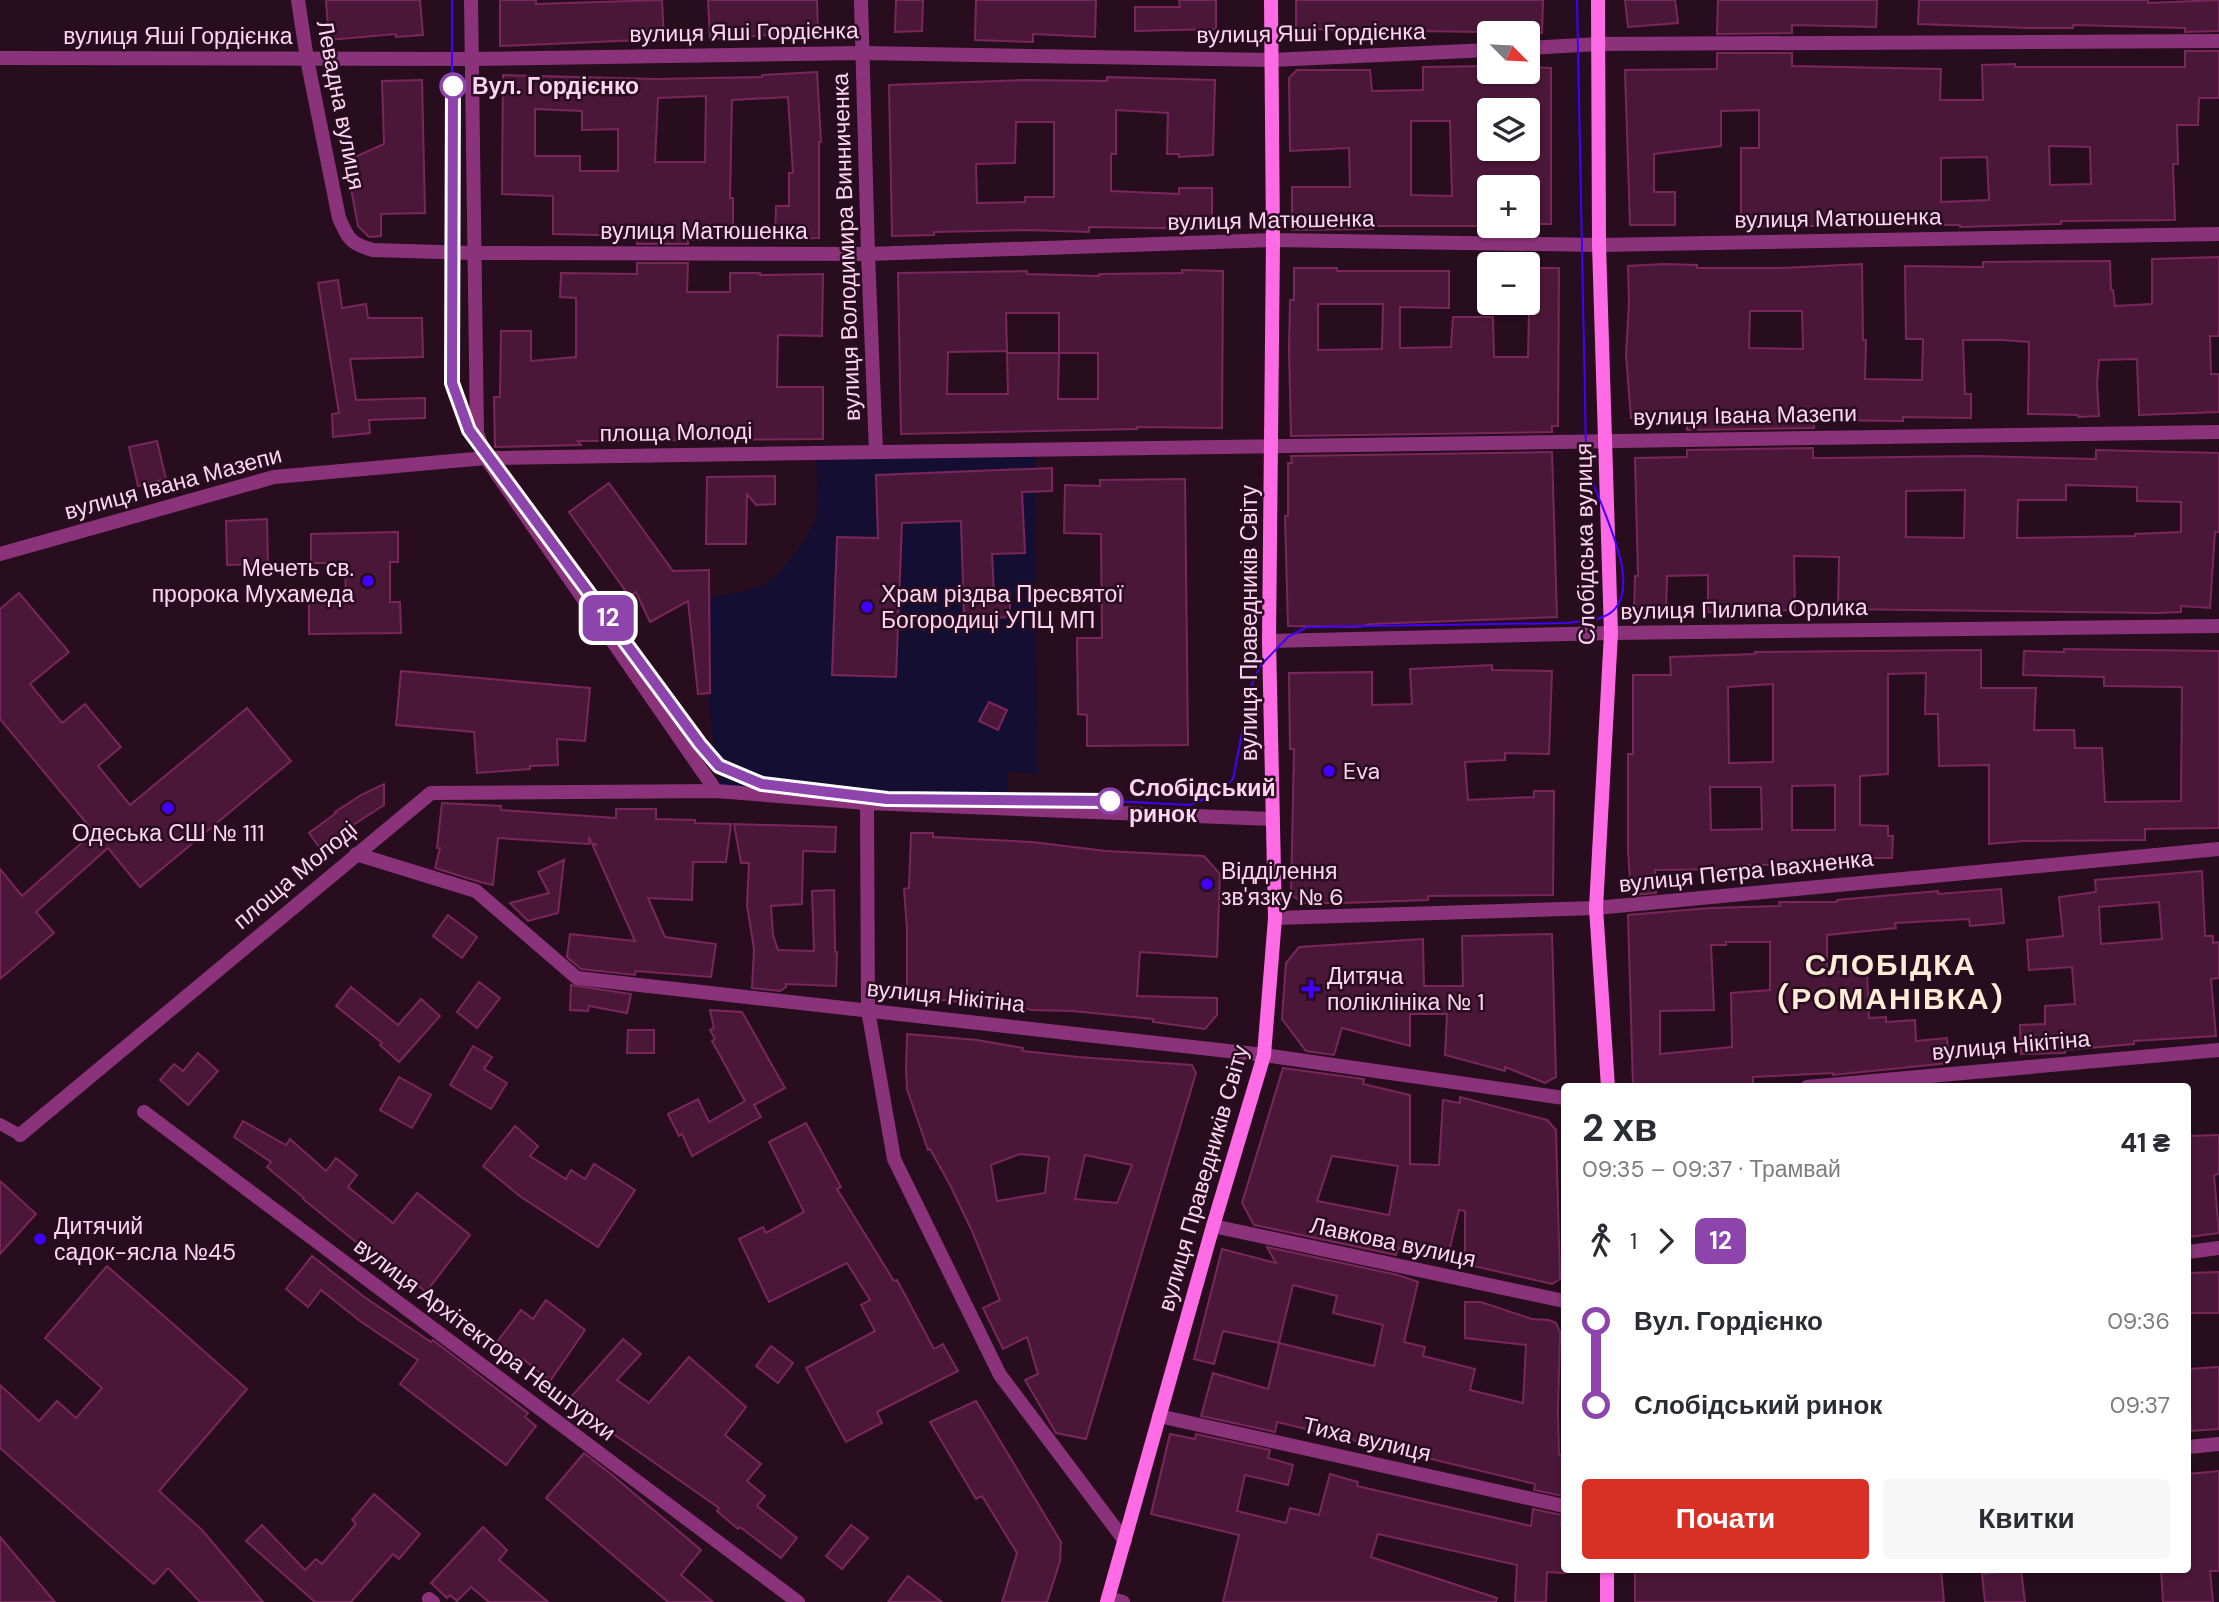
<!DOCTYPE html>
<html lang="uk">
<meta charset="utf-8">
<style>
:root{--surface:#fff;--page:#f7f7f7;--text:#2b2b33;--muted:#7c7c81;--accent:#d93025}
body{margin:0;font-family:"DM Sans",sans-serif;background:var(--page);color:var(--text);height:100vh;display:flex;flex-direction:column;font-size:26px;white-space:nowrap}
*{box-sizing:border-box;margin:0}
p{font-size:23px;color:var(--muted)}
.icon{flex:none;width:38px;height:38px;fill:none;stroke:currentColor;stroke-width:2;stroke-linecap:round;stroke-linejoin:round}
.map{position:relative;flex:1;overflow:hidden}
.side{position:absolute;left:1561px;top:1083px;width:630px;height:490px;display:flex;flex-direction:column;background:var(--surface);border-radius:7px;box-shadow:0 2px 5px #0004}
.side>*{flex:none}
.badge{padding:0 14px;border-radius:10px;font-size:24px;line-height:46px}
.needle{width:46px;rotate:114deg}
.tools{position:absolute;left:1477px;top:21px;display:grid;gap:14px}
.tools a{display:grid;place-items:center;width:63px;height:63px;border-radius:7px;background:var(--surface);box-shadow:0 2px 5px #0004;font-size:35px}
.map>.badge{position:absolute;translate:-50% -50%;box-shadow:0 0 0 4px #fff}
.legs{display:flex;align-items:center;gap:10px;height:77px;padding:0 21px;font-size:23px}
.legs p{margin-inline-start:auto}
.overview{display:flex;align-items:center;justify-content:space-between;height:119px;padding:0 21px}
h1{font-size:38px;font-weight:700;line-height:52px}
.button{display:flex;gap:14px;margin-top:auto;padding:14px 21px}
.button a{flex:1;height:80px;border-radius:7px;background:var(--accent);color:#fff;font-size:28px;font-weight:700;line-height:80px;text-align:center}
.button a+a{background:var(--page);color:var(--text)}
ul{padding:0 21px;list-style:none}
li{display:flex;align-items:center;gap:24px;height:84px;font-size:26px}
li i{display:grid;place-items:center;width:10px;height:100%;margin:0 9px;background:currentColor}
li i::after{content:'';width:18px;height:18px;margin:-9px;border:5px solid;border-radius:50%;background:var(--surface)}
li p{margin-inline-start:auto}
li:first-child i{background:linear-gradient(#0000 50%,currentColor 0)}
li:last-child i{background:linear-gradient(currentColor 50%,#0000 0)}
.map>svg:first-child{display:block}
</style>
<div class="map">
<svg width="2219" height="1602" viewBox="0 0 2219 1602">
<rect width="100%" height="100%" fill="#280d1f"/>
<path fill="#140f32" d="M816,453l219,1 2,320 -29,-2 -1,33 -142,-4 -145,-16 -6,-32 -4,-45v-110c18,-4 40,-6 57,-15 14,-8 44,-49 49,-65 3,-11 0,-50 0,-65z"/>
<g fill="#4b1738" stroke="#79275b" stroke-width="2" fill-rule="evenodd">
<polygon points="326,0 420,0 423,35 396,37 396,34 329,40"/>
<polygon points="500,0 536,0 536,4 662,0 664,39 500,46"/>
<polygon points="708,0 817,0 818,35 785,37 785,34 710,39"/>
<polygon points="896,0 923,0 922,31 895,32"/>
<polygon points="976,0 1096,0 1095,37 1033,34 1033,42 975,40"/>
<polygon points="1179,0 1216,0 1216,29 1135,31 1135,7 1180,7"/>
<polygon points="1296,0 1543,0 1542,33 1296,29"/>
<polygon points="1625,0 1675,0 1678,23 1628,27"/>
<polygon points="1718,0 1877,0 1876,27 1792,25 1792,33 1717,34"/>
<polygon points="1919,0 2148,0 2148,3 2219,0 2219,31 2185,32 2185,28 2073,25 2073,28 2029,28 1918,24"/>
<path d="M2185,51h34v47h-20l-1,27h-21l1,39h-5l2,56 -114,1v3l-101,3v-2h-69l-150,2v-79h18v-38l-38,1v35l-67,8v38h21v33h-45l-5,-155 92,-1v-16h75v13l149,3 -1,31h43l-1,-35 33,-1v3h170zM2049,146l41,1 1,37 -41,1zM1987,157l2,43 -48,2v-44z"/>
<path d="M1489,66v6h39v-5l23,1v156h-23v-37h-39v39h-116v3l-81,1v-43h58l-1,-39 -59,3 -1,-73 8,-8h73l2,21 51,-1v-23zM1521,102v8h7v39h-7v4l-38,1v-51zM1411,121h39l2,75 -41,-1z"/>
<path d="M817,72l4,70h-2v96l-44,1 1,-33h13v-33h4l-5,-76 -56,3 -2,98h3v38l-31,-1v5h-14v4h-51v-8l-84,-2v-38l-51,-2 1,-119 154,4 105,-2v-2zM706,96l-1,66h-50l3,-64zM535,109l47,2v19l36,-1v42h-38v-15h-45z"/>
<path d="M1107,77l108,3 -2,75 -34,2v-3h-12l1,-41 -52,-3v44h-5v37l68,3v-6h33v41l-123,-2v5l-65,-2 -90,2v3l-42,1 -3,-151 136,-5 82,1zM1016,122h38v75h-29v5l-48,1 -1,-39 39,-1z"/>
<polygon points="422,80 425,213 381,214 381,236 369,237 358,226 346,161 384,144 382,81"/>
<path d="M2219,257v79h-9l1,38h8v38l-80,3 -2,-56 -38,1 -2,24 2,32 -21,1v-2l-50,-1 1,-72 -28,-2h-38l2,54h6v24l-68,-1v4l-89,-1v8l-127,2v-10h-13v-4l-43,2 -5,-63 3,-53 -1,-36 35,-2 34,1v3h85l80,-4 1,76h3l-1,39 57,1 1,-41h-17l-1,-73 78,1v-5l127,-1 1,29h2l2,16 37,-2v-45zM1750,311h52l1,38 -54,-1z"/>
<polygon points="637,263 688,263 687,292 730,292 730,273 760,273 760,275 823,274 822,336 778,335 777,387 823,387 823,439 578,441 581,445 495,447 494,397 500,397 501,331 531,331 531,361 576,357 576,298 560,297 561,273 637,274"/>
<path d="M1294,268h43v3h112v37l-49,-1v41l51,-1 2,-30h40l1,40h34l2,-89h29l-1,158h-6v6l-261,4 -2,-86 1,-50h4zM1318,304h65l-1,45 -64,1z"/>
<path d="M1182,270l41,1 -1,157 -85,-1v2l-236,5 -3,-161 129,-2v3l72,2v-2l83,-1zM1006,313h53v40h-52l1,41h-61l1,-42 59,-1zM1059,353h39v46h-40z"/>
<polygon points="338,280 342,308 366,304 368,318 422,318 423,357 350,359 356,400 425,398 425,418 369,420 370,433 333,437 332,414 339,413 318,283"/>
<polygon points="157,441 166,479 138,486 129,447"/>
<path d="M1813,448v10h13l150,-2 120,3v-9l123,3v79h-4l-5,76 -29,-2v6l-23,1 -320,-4 1,-52 -45,-1 1,54 -87,2v-37l-41,1 -1,41 -32,-1 1,-40h3l-3,-118 52,-1v-7zM2066,485l71,2v14l44,1v30l-46,2v2l-118,2 1,-38h48zM1965,490l-1,48 -58,-1v-46z"/>
<polygon points="1552,452 1557,617 1371,624 1357,627 1288,626 1285,516 1288,516 1288,463 1292,463 1291,456"/>
<polygon points="1052,468 1052,491 1022,492 1025,553 992,554 994,593 1010,593 1010,617 964,619 961,521 902,523 896,677 832,675 837,537 878,538 876,475"/>
<polygon points="775,476 775,504 756,505 747,494 746,544 706,544 707,477"/>
<polygon points="1185,479 1188,745 1087,746 1087,715 1078,714 1077,638 1102,638 1101,534 1064,533 1065,485 1100,486 1100,480"/>
<polygon points="609,483 673,571 709,570 710,693 698,694 688,601 650,622 636,592 630,597 569,512"/>
<polygon points="267,519 268,564 227,565 226,521"/>
<polygon points="398,532 398,562 390,562 390,602 400,602 401,633 309,634 309,600 346,600 345,563 311,563 311,534"/>
<polygon points="19,593 69,652 30,684 62,723 85,704 121,747 98,766 130,805 247,708 291,761 140,887 108,848 36,912 54,933 0,979 0,869 22,896 94,832 0,719 0,609"/>
<path d="M2064,649l155,2v177l-74,1v11l-122,1 -34,3v-79l-50,1 -1,-52h-13l1,-41 -38,1v100l-28,2v49l28,1v10h5l-1,22h-32v6l-115,1v4l-90,1 1,23 -25,2 -3,-45v-96h5v-79h38l-1,-18 85,-3v-2l226,-2v38h55l-2,42h40l1,18h27l3,54 76,-1 1,-114 -78,-1v-9l-81,-2 1,-24 40,1zM1773,684v78l-44,1 -1,-76zM1835,785v45h-43v-44zM1710,787h51l1,42 -51,1z"/>
<polygon points="1492,665 1492,670 1552,671 1549,754 1505,753 1505,760 1465,762 1468,800 1534,797 1534,791 1554,791 1553,895 1428,896 1428,900 1343,903 1304,903 1291,895 1294,749 1290,749 1289,673 1372,672 1372,705 1412,704 1410,669"/>
<polygon points="401,671 590,688 585,741 557,739 558,765 530,766 530,769 477,773 474,732 396,725"/>
<polygon points="989,702 1007,710 998,730 979,721"/>
<polygon points="384,784 384,805 319,847 309,833 336,813 335,812 361,795"/>
<polygon points="442,803 501,806 501,810 616,818 616,809 656,809 656,819 695,820 695,823 731,824 726,862 693,862 692,900 648,898 665,937 716,944 711,977 636,971 635,975 581,969 567,957 570,934 635,941 593,846 597,844 592,844 589,837 589,844 498,838 493,885 480,882 435,868 440,848 437,848"/>
<polygon points="734,824 836,827 835,852 803,851 802,904 771,906 773,935 778,950 814,951 812,891 834,890 835,952 837,952 836,986 786,984 786,987 780,991 752,988 754,949 747,905 749,863 741,863"/>
<polygon points="911,833 933,833 933,837 1032,842 1106,851 1204,856 1220,874 1217,957 1140,952 1137,996 1217,998 1217,1015 1205,1029 1153,1022 1153,1019 1072,1011 1033,1010 907,996 907,929 904,889 909,888"/>
<polygon points="564,860 558,913 528,921 510,903 549,893 538,872"/>
<path d="M2202,871l3,65h8v7l6,-1v36l-8,1 5,57 -82,5v3l-69,6v3l-44,1 -1,-29 25,-1v-18l30,-2 -3,-37 -43,3 -2,-30 36,-4 -4,-39 37,-5 -1,-12zM2159,902l3,37 -61,5 -2,-37z"/>
<path d="M2001,889l3,34 -34,3 -1,-7 -74,4 1,5 -69,7v37l40,-1 2,47 17,-1v5l29,-2 1,21 31,-3 2,25 -116,12v-2l-80,4v8l-120,2 -5,-172 82,-7 70,-2 -1,-4h58v-2l101,-9v3zM1726,942h44v48l-39,3 1,54 -72,7v-43l54,-1 -3,-65h15z"/>
<polygon points="448,915 477,937 462,958 433,936"/>
<polygon points="1552,934 1556,1077 1545,1083 1505,1067 1505,1071 1445,1055 1447,1014 1410,1014 1410,1046 1342,1028 1334,1055 1306,1051 1282,1019 1286,963 1299,947 1423,939 1424,986 1463,986 1462,936"/>
<polygon points="479,982 500,998 477,1028 457,1012"/>
<polygon points="571,985 631,994 627,1013 589,1006 588,1011 570,1010"/>
<polygon points="351,987 398,1025 421,999 440,1016 399,1062 380,1045 382,1043 336,1006"/>
<polygon points="710,1010 742,1012 785,1088 754,1105 761,1117 692,1156 682,1134 679,1136 668,1114 698,1099 709,1122 745,1101 712,1041 715,1039 710,1030 714,1028"/>
<polygon points="628,1030 654,1030 654,1053 627,1053"/>
<path d="M907,1034l70,6 46,8 -1,3 56,6 114,8 4,8 -110,366 -30,-6 -31,-53 13,-6 -11,-37 -24,12 -20,-41 17,-8 -28,-69 -22,-46 -20,-36 -2,1 -21,-61 -1,-19zM1020,1154l29,3 -4,36 -48,8 -6,-36zM1085,1155l47,10 -15,38 -42,-4z"/>
<polygon points="473,1046 492,1057 484,1069 507,1083 491,1109 450,1085"/>
<polygon points="198,1053 218,1071 188,1105 160,1080 174,1064 183,1071"/>
<path d="M1283,1068l81,11 -1,5 47,11v69l29,1 4,-65 17,3v-6l87,23 9,10 4,149 -8,5 -87,-20v-53l-6,-1 -12,50 -49,-12 -2,7 -142,-30 -12,-22zM1332,1156l66,10 -9,49 -72,-14z"/>
<polygon points="399,1077 431,1095 412,1128 380,1110"/>
<polygon points="243,1121 286,1145 290,1139 326,1171 336,1158 357,1175 348,1187 393,1223 417,1193 470,1235 426,1292 375,1251 372,1255 303,1199 304,1198 267,1167 271,1162 234,1137"/>
<polygon points="806,1123 841,1187 837,1189 894,1281 897,1280 934,1349 943,1344 958,1371 877,1412 882,1423 846,1442 806,1368 875,1331 861,1305 870,1300 847,1263 769,1302 739,1239 763,1227 766,1233 804,1212 769,1142"/>
<polygon points="515,1126 538,1146 530,1156 566,1179 571,1170 585,1179 594,1164 635,1190 598,1247 521,1197 483,1166"/>
<polygon points="2219,1135 2219,1174 2214,1175 2219,1233 2188,1237 2188,1136"/>
<polygon points="0,1181 36,1214 0,1254"/>
<path d="M1267,1247l131,28 20,7 -14,60 21,5 -2,9 52,13 -5,21 53,13 3,-58 -61,-7v-36h16l51,17 17,1 7,3 4,9 -2,79 1,44 5,1 -1,40 -29,-6 1,-6 -258,-62 -2,10 -74,-16 12,-43 55,16 11,-46 -56,-12 -9,33 -20,-5 28,-110 54,14zM1293,1285l44,11 -4,17 50,12 -9,41 -95,-23z"/>
<polygon points="312,1256 363,1296 431,1342 433,1340 528,1413 525,1417 536,1426 506,1465 400,1384 418,1360 360,1321 321,1290 308,1307 286,1289"/>
<polygon points="107,1266 247,1389 159,1491 202,1530 263,1602 200,1602 168,1568 154,1584 0,1448 0,1385 39,1421 57,1401 76,1418 102,1388 45,1338"/>
<polygon points="2219,1272 2219,1313 2189,1313 2188,1273"/>
<polygon points="546,1300 585,1330 550,1381 522,1358 521,1360 497,1342 521,1310 533,1319"/>
<polygon points="623,1339 641,1354 617,1380 649,1403 689,1357 746,1407 725,1435 761,1464 747,1481 765,1496 757,1506 797,1538 781,1558 740,1527 738,1529 717,1511 719,1508 605,1428 607,1426 570,1398"/>
<polygon points="771,1346 793,1363 778,1383 756,1366"/>
<polygon points="2219,1367 2219,1429 2191,1431 2188,1369"/>
<polygon points="976,1401 1061,1542 1060,1561 1047,1602 1002,1602 1017,1553 982,1496 976,1499 930,1422"/>
<polygon points="1170,1434 1195,1439 1196,1434 1270,1450 1268,1458 1293,1465 1288,1485 1245,1475 1237,1511 1286,1523 1290,1508 1319,1515 1330,1474 1358,1482 1357,1486 1531,1526 1533,1509 1562,1515 1561,1525 1564,1526 1564,1573 1547,1572 1546,1602 1515,1602 1517,1565 1378,1534 1371,1557 1497,1598 1496,1602 1223,1602 1239,1535 1151,1514"/>
<polygon points="584,1453 611,1474 701,1550 681,1575 713,1602 668,1602 546,1498"/>
<polygon points="2219,1471 2219,1571 2210,1571 2213,1602 2163,1602 2161,1570 2188,1570 2188,1474"/>
<polygon points="374,1494 420,1534 399,1559 393,1554 351,1602 315,1602 246,1541 262,1525 305,1570 316,1559 322,1564 356,1524 352,1520"/>
<polygon points="851,1525 868,1538 842,1569 826,1556"/>
<polygon points="483,1527 507,1550 499,1560 548,1602 489,1602 471,1587 457,1601 450,1595 447,1598 431,1583"/>
<polygon points="0,1537 55,1602 0,1602"/>
<polygon points="1635,1570 1941,1570 1944,1602 1635,1602"/>
<polygon points="2021,1570 2025,1602 1985,1602 1982,1574"/>
<polygon points="908,1576 942,1602 888,1602"/>
</g>
<g fill="none" stroke-linecap="round" stroke-linejoin="round">
<polyline stroke="#8b337a" stroke-width="12" points="0,1124 20,1135"/>
<g stroke="#8b337a" stroke-width="14">
<path d="M298,0l9,59 32,159c9,21 12,26 34,32l100,3 395,1 405,-14 326,5 620,-11"/>
<polyline points="471,0 477,433 486,458 716,791"/>
<polyline points="861,0 868,254 876,451"/>
<polyline points="1528,48 1599,44 2219,41"/>
<polyline points="0,58 471,59 862,53 1272,60 1489,50"/>
<polyline points="0,554 274,477 486,458 2219,432"/>
<polyline points="1269,641 1611,633 2219,626"/>
<polyline points="867,803 868,1010 894,1159 1000,1375 1125,1541"/>
<polyline points="356,854 476,891 577,978 1264,1055 1564,1098"/>
<polyline points="1807,1087 2219,1050"/>
<polyline points="144,1112 798,1602"/>
<polyline points="20,1135 431,793 716,791 867,803 1273,819"/>
<polyline points="1213,1226 1564,1301"/>
<polyline points="2188,1252 2219,1248"/>
<polyline points="1159,1416 1564,1506"/>
<polyline points="2188,1447 2219,1444"/>
<polyline points="1108,1598 1123,1602"/>
<polyline points="429,1599 433,1602"/>
</g>
<polyline stroke="#8b337a" stroke-width="14" points="1275,918 1596,908 2219,849"/>
<g stroke="#ff6be4" stroke-width="14">
<polyline points="1598,0 1599,245 1611,633 1596,908 1608,1087"/>
<polyline points="1607,1570 1607,1602"/>
<polyline points="1107,1602 1213,1226 1264,1055 1275,918 1269,641 1273,240 1271,0"/>
</g>
<path stroke="#4200ff" stroke-width="2" d="M452,0v383l17,47 231,314 19,22 43,18 125,15 223,2 79,4 29,-11 15,-15 18,-93 9,-20 28,-29 19,-10 259,-4c11,-2 27,-1 37,-6 46,-18 1,-102 -9,-132 -4,-12 -5,-25 -8,-37l-9,-448"/>
</g>
<g fill="none" stroke-linecap="round" stroke-linejoin="round">
<g stroke="#fff" stroke-width="16">
<polyline id="line-1" points="453,86 452,383 469,430 700,744 719,766 762,784 887,799 1110,801"/>
</g>
<use href="#line-1" stroke="#8e44ad" stroke-width="10"/>
</g>
<g fill="#fff" stroke="#8e44ad" stroke-width="3.5">
<circle cx="453" cy="86" r="12"/>
<circle cx="1110" cy="801" r="12"/>
</g>
<g fill="#4200ff" stroke="#280d1f" stroke-width="2.5">
<circle cx="368" cy="581" r="7"/>
<circle cx="867" cy="607" r="7"/>
<circle cx="1329" cy="771" r="7"/>
<circle cx="168" cy="808" r="7"/>
<circle cx="1207" cy="884" r="7"/>
<path d="M1307.5 978.5h7v7h7v7h-7v7h-7v-7h-7v-7h7z"/>
<circle cx="40" cy="1239" r="7"/>
</g>
<g text-anchor="middle" dominant-baseline="central" stroke-width="5" stroke-linejoin="round" paint-order="stroke">
<g font-size="23" fill="#ffd4f3" stroke="#280d1f">
<text transform="translate(744 32) rotate(-1)">вулиця Яші Гордієнка</text>
<text transform="translate(1311 33) rotate(-1)">вулиця Яші Гордієнка</text>
<text x="178" y="36">вулиця Яші Гордієнка</text>
<text transform="translate(341 105) rotate(79)">Левадна вулиця</text>
<text transform="translate(1838 218) rotate(-1)">вулиця Матюшенка</text>
<text transform="translate(1271 220) rotate(-1)">вулиця Матюшенка</text>
<text x="704" y="231">вулиця Матюшенка</text>
<text transform="translate(846 247) rotate(-92)">вулиця Володимира Винниченка</text>
<text transform="translate(1745 415) rotate(-1)">вулиця Івана Мазепи</text>
<text transform="translate(676 432) rotate(-1)">площа Молоді</text>
<text transform="translate(173 483) rotate(-15)">вулиця Івана Мазепи</text>
<text transform="translate(1585 544) rotate(-91)">Слобідська вулиця</text>
<text transform="translate(1744 609) rotate(-1)">вулиця Пилипа Орлика</text>
<text transform="translate(1249 623) rotate(-90)">вулиця Праведників Світу</text>
<text transform="translate(1746 871) rotate(-6)">вулиця Петра Івахненка</text>
<text transform="translate(295 875) rotate(-40)">площа Молоді</text>
<text transform="translate(946 996) rotate(6)">вулиця Нікітіна</text>
<text transform="translate(2011 1045) rotate(-5)">вулиця Нікітіна</text>
<text transform="translate(1203 1178) rotate(-74)">вулиця Праведників Світу</text>
<text transform="translate(1393 1242) rotate(12)">Лавкова вулиця</text>
<text transform="translate(485 1339) rotate(37)">вулиця Архітектора Нештурхи</text>
<text transform="translate(1367 1439) rotate(13)">Тиха вулиця</text>
</g>
<g font-size="23" font-weight="bold" fill="#ffd4f3" stroke="#280d1f" text-anchor="start">
<text x="472" y="86">Вул. Гордієнко</text>
<text x="1129" y="788">Слобідський<tspan x="1129" dy="26">ринок</tspan></text>
</g>
<g font-size="23" fill="#ffd4f3" stroke="#280d1f" text-anchor="start">
<text x="354" y="568" text-anchor="end">Мечеть св.<tspan x="354" dy="26">пророка Мухамеда</tspan></text>
<text x="881" y="594">Храм різдва Пресвятої<tspan x="881" dy="26">Богородиці УПЦ МП</tspan></text>
<text x="1343" y="771">Eva</text>
<text x="168" y="833" text-anchor="middle">Одеська СШ № 111</text>
<text x="1221" y="871">Відділення<tspan x="1221" dy="26">зв'язку № 6</tspan></text>
<text x="1327" y="976">Дитяча<tspan x="1327" dy="26">поліклініка № 1</tspan></text>
<text x="54" y="1226">Дитячий<tspan x="54" dy="26">садок-ясла №45</tspan></text>
</g>
<g font-size="30" font-weight="bold" letter-spacing="2" fill="#ffebd6" stroke="#280d1f">
<text x="1891" y="964">СЛОБІДКА<tspan x="1891" dy="34">(РОМАНІВКА)</tspan></text>
</g>
</g>
</svg>
<div class="tools">
<a><svg class="needle" viewBox="-14 -14 28 28"><path d="M0-13l5 13h-10z" fill="#e53935"/><path d="M0 13l5-13h-10z" fill="#7c7c81"/></svg></a>
<a><svg class="icon" aria-label="layers" viewBox="0 0 24 24"><path d="M12 4l9 5-9 5-9-5zM3 14l9 5 9-5"/></svg></a>
<a>+</a>
<a>−</a>
</div>
<b class="badge" style="left:608px;top:618px;background:#8e44ad;color:#fff">12</b>
<section class="side">
<div class="overview"><div><h1>2 хв</h1><p>09:35 – 09:37 · Трамвай</p></div><b>41 ₴</b></div>
<div class="legs"><svg class="icon" aria-label="walk" viewBox="0 0 24 24"><circle cx="13" cy="4" r="2"/><path d="M13 8l-2 6 4 7M11 14l-3 7M7 12l3-4h3l4 4"/></svg>1<svg class="icon" aria-label="forward" viewBox="0 0 24 24"><path d="M9 5l7 7-7 7"/></svg><b class="badge" style="background:#8e44ad;color:#fff">12</b></div>
<ul>
<li><i style="color:#8e44ad"></i><b>Вул. Гордієнко</b><p>09:36</p></li>
<li><i style="color:#8e44ad"></i><b>Слобідський ринок</b><p>09:37</p></li>
</ul>
<div class="button"><a>Почати</a><a>Квитки</a></div>
</section>
</div>
